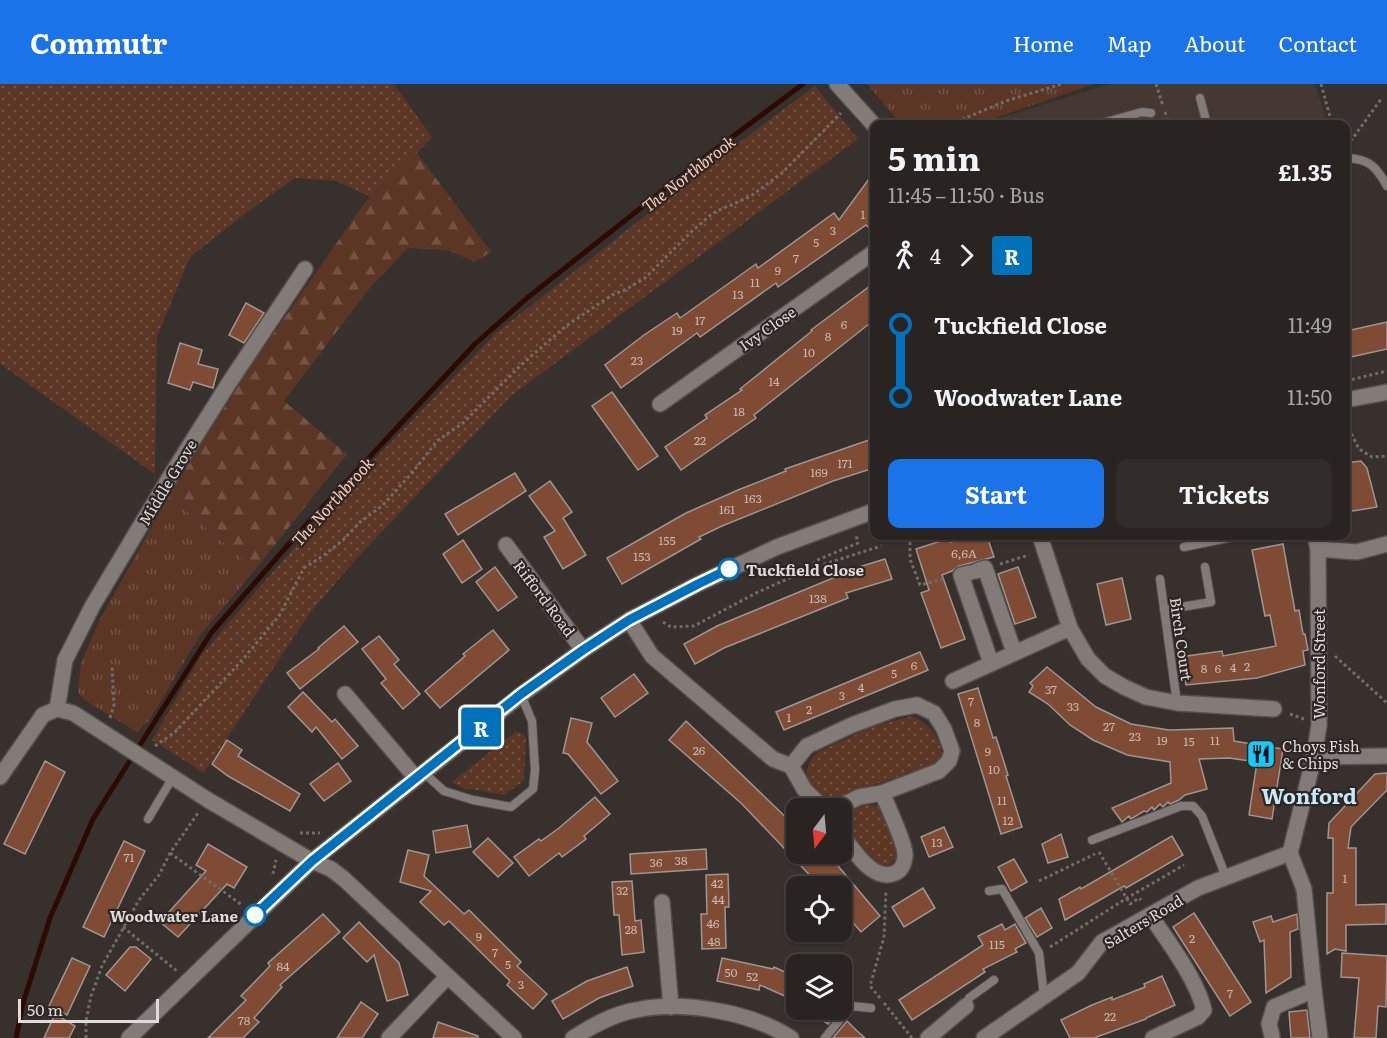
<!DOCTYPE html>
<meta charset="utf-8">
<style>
:root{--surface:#292422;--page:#312c2a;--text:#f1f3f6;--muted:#a5a4a5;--line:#454140;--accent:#1a73e8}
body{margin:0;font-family:Literata,serif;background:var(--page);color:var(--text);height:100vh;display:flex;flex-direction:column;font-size:22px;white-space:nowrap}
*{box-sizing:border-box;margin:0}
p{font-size:20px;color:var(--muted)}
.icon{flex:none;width:33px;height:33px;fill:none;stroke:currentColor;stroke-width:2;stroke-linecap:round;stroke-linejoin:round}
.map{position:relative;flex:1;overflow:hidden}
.drawer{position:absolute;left:870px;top:36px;width:480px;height:420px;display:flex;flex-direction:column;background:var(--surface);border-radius:12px;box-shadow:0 2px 4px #0004,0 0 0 2px var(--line)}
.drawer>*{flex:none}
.badge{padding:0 12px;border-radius:4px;font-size:21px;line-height:39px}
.needle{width:39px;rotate:196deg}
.buttons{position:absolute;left:786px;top:714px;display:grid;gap:12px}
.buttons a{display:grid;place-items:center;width:66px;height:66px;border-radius:12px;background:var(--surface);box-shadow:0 2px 4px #0004,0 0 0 2px var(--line);font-size:30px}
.scale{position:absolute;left:18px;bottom:15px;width:141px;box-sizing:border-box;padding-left:6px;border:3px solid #dfdbd9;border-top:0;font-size:16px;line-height:21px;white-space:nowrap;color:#dfdbd9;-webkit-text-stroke:4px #2d2624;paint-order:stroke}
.map>.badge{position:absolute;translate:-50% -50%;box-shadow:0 0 0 3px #fff}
.legs{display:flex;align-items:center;gap:9px;height:66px;padding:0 18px;font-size:20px}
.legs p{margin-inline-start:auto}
.headline{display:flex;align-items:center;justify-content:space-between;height:102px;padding:0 18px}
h1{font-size:33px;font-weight:700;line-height:45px}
.cta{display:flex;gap:12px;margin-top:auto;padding:12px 18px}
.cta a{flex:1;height:69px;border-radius:12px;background:var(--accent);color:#fff;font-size:24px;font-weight:700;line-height:69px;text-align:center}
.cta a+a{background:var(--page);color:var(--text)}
ul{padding:0 18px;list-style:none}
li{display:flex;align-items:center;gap:21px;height:72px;font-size:22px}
li i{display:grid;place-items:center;width:9px;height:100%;margin:0 8px;background:currentColor}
li i::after{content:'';width:15px;height:15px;margin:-8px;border:4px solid;border-radius:50%;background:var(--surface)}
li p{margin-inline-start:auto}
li:first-child i{background:linear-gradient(#0000 50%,currentColor 0)}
li:last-child i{background:linear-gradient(currentColor 50%,#0000 0)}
header{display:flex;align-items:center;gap:36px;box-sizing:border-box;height:84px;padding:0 30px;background:var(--accent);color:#fff}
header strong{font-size:28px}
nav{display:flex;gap:33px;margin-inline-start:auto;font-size:21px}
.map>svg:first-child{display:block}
</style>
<header>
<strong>Commutr</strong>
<nav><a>Home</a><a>Map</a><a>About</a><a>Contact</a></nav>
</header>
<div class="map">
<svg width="1387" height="954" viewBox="0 0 1387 954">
<defs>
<pattern id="grass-dots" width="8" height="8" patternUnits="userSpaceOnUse" patternTransform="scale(1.5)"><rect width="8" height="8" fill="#5c3625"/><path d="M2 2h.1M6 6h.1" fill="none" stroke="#735244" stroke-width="1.8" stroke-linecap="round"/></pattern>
<pattern id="forest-firs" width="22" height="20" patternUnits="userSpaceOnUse" patternTransform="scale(1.5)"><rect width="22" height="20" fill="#5c3625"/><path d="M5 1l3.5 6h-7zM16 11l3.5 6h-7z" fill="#735244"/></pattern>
<pattern id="park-tufts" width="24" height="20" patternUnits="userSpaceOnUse" patternTransform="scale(1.5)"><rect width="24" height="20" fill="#5c3625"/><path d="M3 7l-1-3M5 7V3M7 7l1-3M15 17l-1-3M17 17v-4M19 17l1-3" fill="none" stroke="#735244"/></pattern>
</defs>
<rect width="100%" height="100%" fill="#37302d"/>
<polygon fill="#453832" points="1109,0 1315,0 1328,40 981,40"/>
<g fill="url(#grass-dots)">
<polygon points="0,0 394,0 432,53 417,69 370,113 336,97 295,94 254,123 190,173 157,253 155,390 0,280"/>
<polygon points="815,2 858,55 511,312 358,473 309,530 204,689 152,656 201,572 236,530 346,405 497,248 733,63"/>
<path d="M912,632c17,7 28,21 31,40l-6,7 -92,32c-7,2 -16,4 -23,0 -20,-9 -18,-31 -4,-43l56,-26z"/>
<polygon points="516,647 526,653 524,697 504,711 463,704 452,698"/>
<path d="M867,720l12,3 18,36 -1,16 -10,7 -10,-1 -32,-33c1,-18 6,-25 23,-28z"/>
</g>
<polygon fill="url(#forest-firs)" points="417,69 491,168 474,178 448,166 408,164 369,205 284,317 347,370 255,486 169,412 248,286 366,117"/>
<g fill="url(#park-tufts)">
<polygon points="867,0 1094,0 977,40 901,40"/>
<polygon points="169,412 255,486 201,550 149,637 137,648 83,615 78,608 81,579 99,537"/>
</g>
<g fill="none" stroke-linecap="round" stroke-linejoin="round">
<polyline stroke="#2d0a00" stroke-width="5" points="16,954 24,916 50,834 93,735 211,549 295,453 475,260 527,214 704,74 803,0"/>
</g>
<g fill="#7f4b34" stroke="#9d9592" stroke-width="1.5">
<polygon points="874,88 874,134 868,143 866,141 778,203 776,199 700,253 697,249 621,304 605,281 644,251 677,229 680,234 756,180 758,184 834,129 839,136"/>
<polygon points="874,199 874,236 754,331 756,334 681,386 665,363 707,334 705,331 742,306 740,305 812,247 811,246"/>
<polygon points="246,219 264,229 244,259 229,251"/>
<polygon points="1387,238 1387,265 1346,274 1346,247"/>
<polygon points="180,259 202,266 198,280 218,285 213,304 193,298 190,306 168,299"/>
<polygon points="612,308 658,372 638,386 592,322"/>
<polygon points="869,356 874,373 874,384 833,397 722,442 699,453 701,455 622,500 607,474 686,429 738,406 786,387 785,385"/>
<polygon points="1361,377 1367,384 1377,423 1353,427 1346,423 1346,379"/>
<polygon points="515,389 526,407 458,451 445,430"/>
<polygon points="550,397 572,428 563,434 586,471 563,485 544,453 555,447 529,412"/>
<polygon points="972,452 987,452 994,473 959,482 952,487 942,491 965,555 941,564 921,509 929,506 916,465 950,454 951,458"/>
<polygon points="463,456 482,485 462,499 443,470"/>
<polygon points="1283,460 1295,527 1299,526 1303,550 1305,550 1308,566 1303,567 1305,581 1257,594 1186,601 1180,573 1222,567 1223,572 1276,562 1270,531 1265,532 1252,466"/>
<polygon points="885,475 892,495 846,509 848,514 724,564 695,580 684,560 717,542 850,487 849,486"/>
<polygon points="495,483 517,513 498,527 476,498"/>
<polygon points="1018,483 1036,533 1015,540 998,490"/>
<polygon points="1122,494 1131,535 1106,541 1097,500"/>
<polygon points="344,542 358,558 300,605 287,589 319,565 318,564"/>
<polygon points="493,546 509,566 440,624 425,607 465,572 463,570"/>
<polygon points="379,552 399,576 394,580 420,610 403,625 381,599 386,595 362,565"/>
<polygon points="920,568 928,586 784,646 776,628"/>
<polygon points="1047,583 1096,623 1131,640 1169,646 1233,644 1234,657 1283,665 1272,735 1249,731 1257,678 1229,674 1199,675 1207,705 1185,711 1179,716 1170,720 1168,718 1163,723 1160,720 1154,726 1152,723 1147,728 1144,727 1131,735 1129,732 1122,738 1112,724 1171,699 1170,678 1127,671 1093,656 1070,641 1048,620 1029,608 1033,602 1030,599"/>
<polygon points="634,590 648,609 615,633 601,614"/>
<polygon points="978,604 993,654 996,653 1008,691 1006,692 1022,743 1001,750 958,610"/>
<polygon points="303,608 332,638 335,635 358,662 342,675 316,643 312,648 288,623"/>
<polygon points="571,634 592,639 587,658 618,697 601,710 568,670 563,669"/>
<polygon points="686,637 796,743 796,770 828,770 880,832 861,848 842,826 842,802 820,802 742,720 669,656"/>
<polygon points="227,656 242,666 238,672 300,710 290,727 228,692 212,680"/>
<polygon points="45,677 65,688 25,770 4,760"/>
<polygon points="338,679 351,697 324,717 310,700"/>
<polygon points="1387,689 1387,706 1351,743 1348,764 1356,764 1356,821 1386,820 1386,840 1346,841 1346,867 1335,865 1327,870 1327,809 1333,809 1333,754 1328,754 1329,739 1375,690"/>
<polygon points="595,713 610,730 584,752 586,755 562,773 559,769 529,792 514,773 539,755 541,757 559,744"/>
<polygon points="467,741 471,763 436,769 433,747"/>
<polygon points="944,743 953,763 929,773 921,753"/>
<polygon points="1061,750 1068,773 1048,779 1042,760"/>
<polygon points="1172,752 1183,771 1126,804 1124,802 1065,836 1059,815 1080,803 1081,805"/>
<polygon points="488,754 513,779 498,793 473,768"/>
<polygon points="124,757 145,767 104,853 83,843"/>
<polygon points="208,760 247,783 234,804 227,800 178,853 160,838 206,787 196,781"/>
<polygon points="706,765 707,785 631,790 630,770"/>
<polygon points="408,766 429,771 424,792 464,830 469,826 521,878 517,882 547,910 533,925 507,901 510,897 449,837 444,841 420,818 431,807 400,798"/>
<polygon points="1014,775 1027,798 1011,807 998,783"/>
<polygon points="728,790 729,823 725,823 726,864 702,865 701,830 707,830 706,791"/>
<polygon points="632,797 635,837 641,836 644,868 622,871 619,831 614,831 612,798"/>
<polygon points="923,804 935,824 904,843 892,823"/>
<polygon points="1041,824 1052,844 1037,853 1025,834"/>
<polygon points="1194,829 1251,918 1230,932 1173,843"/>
<polygon points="323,830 340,848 280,901 282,903 254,934 259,938 243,954 208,954 246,916 241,912 270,882 268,879"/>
<polygon points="1297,830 1298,845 1290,848 1291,893 1266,909 1264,856 1260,858 1253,838 1271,832 1273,838"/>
<polygon points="359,838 399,879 408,911 387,917 374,871 367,878 343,854"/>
<polygon points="1002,840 1005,846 1015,840 1026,859 1015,865 1017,868 983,885 985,888 912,936 899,916 983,861 978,852"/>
<polygon points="130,863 136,863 151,875 125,907 106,891"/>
<polygon points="1342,869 1387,872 1386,923 1378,922 1376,954 1354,954 1359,894 1341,893"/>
<polygon points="72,874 90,882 67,931 49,922"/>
<polygon points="722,874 773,885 774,883 796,893 796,917 760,901 759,906 717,897"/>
<polygon points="627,883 633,902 599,914 563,935 552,917 587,897"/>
<polygon points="1162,892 1175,921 1146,934 1146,935 1094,954 1070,954 1061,936 1092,921 1112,913 1112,916 1145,903 1144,900"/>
<polygon points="361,918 378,930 362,954 337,954"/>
<polygon points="806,926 835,926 838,929 828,940"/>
<polygon points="1307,926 1310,954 1291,954 1289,928"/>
<polygon points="55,930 75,942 69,954 44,954"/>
<polygon points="847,937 856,946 865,954 833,954"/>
<polygon points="438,938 478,952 478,954 433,954"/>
</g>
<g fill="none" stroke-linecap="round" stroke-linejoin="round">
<g stroke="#544f4d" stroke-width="10">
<g id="lane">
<polyline points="1200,14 1207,40"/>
<polyline points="1099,40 1142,28 1151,29"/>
<path d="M1346,74c23,1 30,8 41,28"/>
<polyline points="1184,463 1237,452"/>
<polyline points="1160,495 1177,619"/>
<polyline points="1164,526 1211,518 1205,483"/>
<polyline points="423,688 444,707 473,716 511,723 533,705 535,686 532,637 521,611"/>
<polyline points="148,735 173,693"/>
<polyline points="1092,756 1181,722 1193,722 1202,732 1226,793"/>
<polyline points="989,807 1002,805 1039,869 1044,912"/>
<polyline points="966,922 969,914 994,896"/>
<polyline points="825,954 851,922 871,924"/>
</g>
</g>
<g stroke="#544f4d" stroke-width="18">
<g id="street">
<polyline points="837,0 874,41"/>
<polyline points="1346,316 1387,308"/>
<polyline points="660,320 874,168"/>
<polyline points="1040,452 1070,544 1088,575 1105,592 1124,603 1146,613 1177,619 1274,625"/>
<polyline points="1315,452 1318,465 1319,641 1314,673 1290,769 1304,805 1314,906 1320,954"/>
<polyline points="506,461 583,566"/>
<polyline points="1318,465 1357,468 1387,460"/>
<polyline points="976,487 985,484 1014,568"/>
<polyline points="969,489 961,491 991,579"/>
<polyline points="629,536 652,572 773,675 791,682"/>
<polyline points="953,597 1070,544"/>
<polyline points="345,610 416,694"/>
<polyline points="57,625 65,576 93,521 171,391 229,299 305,185"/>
<polyline points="1314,673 1387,672"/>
<polyline points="0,693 43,631 57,625 73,629 208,716 312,777 331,785 344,795 514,954"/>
<polyline points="823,724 804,705 791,682 807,662 852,641 895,625 917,621 934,629 944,645 952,667 949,677 939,687 882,709 859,713 837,724"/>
<path d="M842,752c12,14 31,47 53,37 7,-3 10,-11 10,-19 -1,-14 -17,-47 -23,-61"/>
<polyline points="662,818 671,923"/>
<path d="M1150,831c18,26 47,65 54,95l-6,7 -45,21"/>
<polyline points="1272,952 1269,940 1274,923 1314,906"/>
<polyline points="129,954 312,777 521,611 583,566 629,536 698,500 777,463 874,427"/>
<polyline points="389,954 447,893"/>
<path d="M573,954c19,-12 40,-24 63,-28 47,-10 115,2 155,28"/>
<polyline points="928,954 966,922"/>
<polyline points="984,954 1078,889 1102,858 1198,804 1290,769"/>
</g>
</g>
<g stroke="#726c69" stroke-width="3" stroke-dasharray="3 3" stroke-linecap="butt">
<polyline points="1156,0 1163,22"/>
<polyline points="1321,0 1332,40"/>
<polyline points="1165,28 1169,40"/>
<polyline points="951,40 1006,17 1062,0"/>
<polyline points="1347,62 1382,14"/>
<polyline points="1346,297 1387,287"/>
<polyline points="1346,339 1359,365 1372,373 1387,372"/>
<polyline points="910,452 910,475 920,501 944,495"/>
<polyline points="1000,480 1029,471"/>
<polyline points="812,484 881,462"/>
<polyline points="663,538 671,543 694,542 758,508 812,484 815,477 858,459 856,451"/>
<polyline points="1335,572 1387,619"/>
<polyline points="1290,630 1304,635"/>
<polyline points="110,634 114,621 112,582"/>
<polyline points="155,662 175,648 244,574 279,532 304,484 323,472 343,456 360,438 382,422 412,389 437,357 463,339 521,281 566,242 612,211 625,206 645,194 691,148 713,129 751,112 782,89 841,29"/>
<polyline points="300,749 320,749"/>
<polyline points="1099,768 1130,820 1139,814 1141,816"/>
<polyline points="170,769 242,821"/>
<polyline points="273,790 276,776"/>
<polyline points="1039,797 1095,770"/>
<polyline points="123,843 177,887"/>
<polyline points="1050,863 1127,814 1184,781"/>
<polyline points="880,914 870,902 884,853 886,806"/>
<polyline points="884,919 912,954"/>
<polyline points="86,954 86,937 91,912 102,882 139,816 159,791 170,769 198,729"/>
</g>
<use href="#lane" stroke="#837b78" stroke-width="8"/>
<use href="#street" stroke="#837b78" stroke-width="15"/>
</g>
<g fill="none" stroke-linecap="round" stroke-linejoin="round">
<g stroke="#fff" stroke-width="14">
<polyline id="line-1" points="255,831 312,777 521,610 583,566 629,536 698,500 729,485"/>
</g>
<use href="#line-1" stroke="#0072bc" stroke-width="9"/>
</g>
<defs>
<g id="restaurant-square" transform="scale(1.5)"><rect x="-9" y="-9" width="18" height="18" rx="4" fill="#14cafb" stroke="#2d2624"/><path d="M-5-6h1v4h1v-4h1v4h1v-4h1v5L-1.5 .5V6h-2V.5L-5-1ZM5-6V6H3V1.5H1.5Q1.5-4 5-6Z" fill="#111"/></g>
</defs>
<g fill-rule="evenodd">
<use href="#restaurant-square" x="1261" y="670"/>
</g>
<g fill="#fff" stroke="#0072bc" stroke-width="3">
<circle cx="729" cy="485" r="10"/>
<circle cx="255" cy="831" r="10"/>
</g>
<g text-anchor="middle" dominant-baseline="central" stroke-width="4.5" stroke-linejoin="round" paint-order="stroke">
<g font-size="12" fill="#c7b7b0">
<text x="863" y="130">1</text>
<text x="833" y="146">3</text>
<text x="816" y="158">5</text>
<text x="796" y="174">7</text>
<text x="778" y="186">9</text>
<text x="755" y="198">11</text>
<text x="738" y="210">13</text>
<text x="700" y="236">17</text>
<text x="844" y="240">6</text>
<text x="677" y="246">19</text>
<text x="828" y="252">8</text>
<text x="809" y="268">10</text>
<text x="637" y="276">23</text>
<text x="774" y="297">14</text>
<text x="739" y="327">18</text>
<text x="700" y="356">22</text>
<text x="845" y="379">171</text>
<text x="819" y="388">169</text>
<text x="753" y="414">163</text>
<text x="727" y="425">161</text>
<text x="667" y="456">155</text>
<text x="964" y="469">6,6A</text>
<text x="642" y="472">153</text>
<text x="818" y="514">138</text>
<text x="914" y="581">6</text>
<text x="1247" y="582">2</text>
<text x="1233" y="583">4</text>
<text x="1204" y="584">8</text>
<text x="1218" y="584">6</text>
<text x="894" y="589">5</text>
<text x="861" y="603">4</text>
<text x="1051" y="605">37</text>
<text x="842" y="611">3</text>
<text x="971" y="617">7</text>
<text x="1073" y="622">33</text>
<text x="809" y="625">2</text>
<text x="789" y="633">1</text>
<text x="977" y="638">8</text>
<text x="1109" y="642">27</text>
<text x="1135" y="652">23</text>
<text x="1162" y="656">19</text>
<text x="1215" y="656">11</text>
<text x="1189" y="657">15</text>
<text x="699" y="666">26</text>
<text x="988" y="667">9</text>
<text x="994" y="685">10</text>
<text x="1002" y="716">11</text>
<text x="1008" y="736">12</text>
<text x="937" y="758">13</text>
<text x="129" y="773">71</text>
<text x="681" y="776">38</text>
<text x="656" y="778">36</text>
<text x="1345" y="794">1</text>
<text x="717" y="799">42</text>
<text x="622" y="806">32</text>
<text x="718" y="815">44</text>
<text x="713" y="839">46</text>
<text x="631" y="845">28</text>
<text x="479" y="852">9</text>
<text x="1192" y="854">2</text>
<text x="714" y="857">48</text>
<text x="997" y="860">115</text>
<text x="495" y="868">7</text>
<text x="508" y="880">5</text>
<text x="283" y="882">84</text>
<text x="731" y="888">50</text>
<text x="752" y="892">52</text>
<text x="521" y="900">3</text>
<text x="1230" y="909">7</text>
<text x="1110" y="932">22</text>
<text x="244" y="936">78</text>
</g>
<g font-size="15" fill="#dfdbd9" stroke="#2d2624">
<text transform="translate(767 244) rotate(-35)">Ivy Close</text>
<text transform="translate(167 398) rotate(-59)">Middle Grove</text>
<text transform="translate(545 514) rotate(53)">Rifford Road</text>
<text transform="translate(1182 555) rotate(82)">Birch Court</text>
<text transform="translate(1318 580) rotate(-90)">Wonford Street</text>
<text transform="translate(1143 837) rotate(-31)">Salters Road</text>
</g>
<g font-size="15" font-weight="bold" fill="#dfdbd9" stroke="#2d2624" text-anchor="start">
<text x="746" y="485">Tuckfield Close</text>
<text x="238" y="831" text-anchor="end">Woodwater Lane</text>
</g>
<g font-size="15" fill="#dfdbd9" stroke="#2d2624" text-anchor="start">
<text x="1282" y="661">Choys Fish<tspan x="1282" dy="17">&amp; Chips</tspan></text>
</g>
<g font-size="16" font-style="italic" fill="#ffcbb6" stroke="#2d2624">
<text transform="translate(688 89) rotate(-38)">The Northbrook</text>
<text transform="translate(332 417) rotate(-48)">The Northbrook</text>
</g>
<g font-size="21" font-weight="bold" fill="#c8eaf8" stroke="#2d2624">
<text x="1309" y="710">Wonford</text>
</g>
</g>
</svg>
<div class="buttons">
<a><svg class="needle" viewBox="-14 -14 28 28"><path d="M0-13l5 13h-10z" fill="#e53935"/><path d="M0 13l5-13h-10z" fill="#a5a4a5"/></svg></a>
<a><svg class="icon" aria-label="locate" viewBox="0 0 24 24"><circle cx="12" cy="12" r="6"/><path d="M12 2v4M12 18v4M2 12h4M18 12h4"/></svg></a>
<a><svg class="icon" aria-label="layers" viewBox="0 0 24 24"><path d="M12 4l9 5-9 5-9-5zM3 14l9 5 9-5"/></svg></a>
</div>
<div class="scale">50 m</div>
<b class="badge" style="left:481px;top:643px;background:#0072bc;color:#fff">R</b>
<section class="drawer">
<div class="headline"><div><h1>5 min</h1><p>11:45 – 11:50 · Bus</p></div><b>£1.35</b></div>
<div class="legs"><svg class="icon" aria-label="walk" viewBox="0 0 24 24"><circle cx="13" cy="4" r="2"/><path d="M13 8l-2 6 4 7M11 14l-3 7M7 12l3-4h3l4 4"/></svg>4<svg class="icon" aria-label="forward" viewBox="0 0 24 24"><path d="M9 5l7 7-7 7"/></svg><b class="badge" style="background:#0072bc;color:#fff">R</b></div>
<ul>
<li><i style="color:#0072bc"></i><b>Tuckfield Close</b><p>11:49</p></li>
<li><i style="color:#0072bc"></i><b>Woodwater Lane</b><p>11:50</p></li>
</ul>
<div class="cta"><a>Start</a><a>Tickets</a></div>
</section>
</div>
